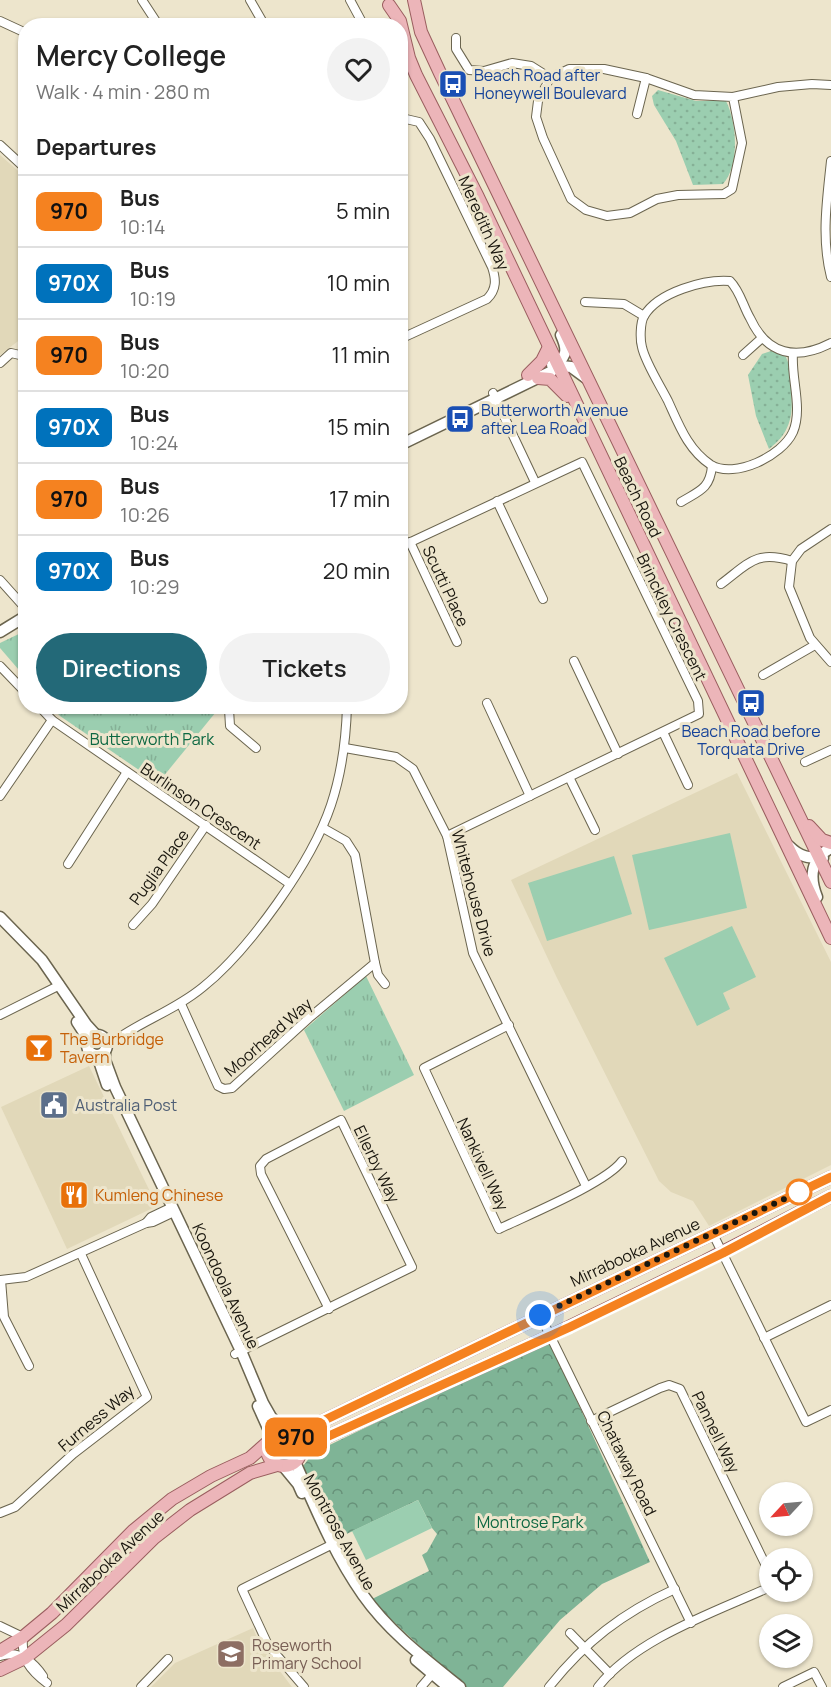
<!DOCTYPE html>
<meta charset="utf-8">
<style>
:root{--surface:#fff;--page:#f2f2f2;--text:#222;--muted:#767676;--line:#e0e0e0;--accent:#236978}
body{margin:0;font-family:Manrope,sans-serif;background:var(--page);color:var(--text);height:100vh;display:flex;flex-direction:column;font-size:22px;white-space:nowrap}
*{box-sizing:border-box;margin:0}
p{font-size:20px;color:var(--muted)}
.icon{flex:none;width:33px;height:33px;fill:none;stroke:currentColor;stroke-width:2;stroke-linecap:round;stroke-linejoin:round}
.map{position:relative;flex:1;overflow:hidden}
.details{position:absolute;left:18px;top:18px;width:390px;height:696px;display:flex;flex-direction:column;background:var(--surface);border-radius:24px;box-shadow:0 2px 4px #0004}
.details>*{flex:none}
.badge{padding:0 12px;border-radius:9px;font-size:21px;line-height:39px}
.needle{width:39px;rotate:244deg}
.buttons{position:absolute;left:759px;top:1482px;display:grid;gap:12px}
.buttons a{display:grid;place-items:center;width:54px;height:54px;border-radius:50%;background:var(--surface);box-shadow:0 2px 4px #0004;font-size:30px}
.you{position:absolute;width:30px;height:30px;margin:-15px;border:4px solid #fff;border-radius:50%;background:#1a73e8;box-shadow:0 0 0 9px #1a73e833}
.map>.badge{position:absolute;translate:-50% -50%;box-shadow:0 0 0 3px #fff}
h2{padding:0 18px;font-size:22px;line-height:54px}
.round{display:grid;place-items:center;flex:none;width:63px;height:63px;border-radius:32px;background:var(--page)}
.summary{display:flex;align-items:center;justify-content:space-between;height:102px;padding:0 18px}
h1{font-size:28px;font-weight:600;line-height:45px}
.button{display:flex;gap:12px;margin-top:auto;padding:12px 18px}
.button a{flex:1;height:69px;border-radius:36px;background:var(--accent);color:#fff;font-size:24px;font-weight:600;line-height:69px;text-align:center}
.button a+a{background:var(--page);color:var(--text)}
ul{padding:0;list-style:none}
li{display:flex;align-items:center;gap:18px;height:72px;padding:0 18px;border-top:2px solid var(--line)}
li div{flex:1}
li b{display:block;font-size:22px}
li em{font-style:normal}
li .badge{min-width:66px;font-weight:700;text-align:center}
.map>svg:first-child{display:block}
</style>
<div class="map">
<svg width="831" height="1687" viewBox="0 0 831 1687">
<defs>
<pattern id="grass-dots" width="8" height="8" patternUnits="userSpaceOnUse" patternTransform="scale(1.5)"><rect width="8" height="8" fill="#9bceb0"/><path d="M2 2h.1M6 6h.1" fill="none" stroke="#85b096" stroke-width="1.8" stroke-linecap="round"/></pattern>
<pattern id="forest-crowns" width="20" height="18" patternUnits="userSpaceOnUse" patternTransform="scale(1.5)"><rect width="20" height="18" fill="#7fb496"/><path d="M2 6a3 3 0 1 1 6 0M12 15a3 3 0 1 1 6 0" fill="none" stroke="#679179"/></pattern>
<pattern id="park-tufts" width="24" height="20" patternUnits="userSpaceOnUse" patternTransform="scale(1.5)"><rect width="24" height="20" fill="#9bceb0"/><path d="M3 7l-1-3M5 7V3M7 7l1-3M15 17l-1-3M17 17v-4M19 17l1-3" fill="none" stroke="#85b096"/></pattern>
</defs>
<rect width="100%" height="100%" fill="#ede5cc"/>
<g fill="#e1d8b9">
<polygon points="0,155 25,177 26,335 0,355"/>
<polygon points="737,773 831,962 831,1165 709,1226 693,1201 671,1192 659,1181 557,978 511,880"/>
<polygon points="89,1066 157,1206 67,1249 1,1107"/>
<polygon points="253,1628 260,1645 292,1687 151,1687 175,1663"/>
</g>
<g fill="url(#grass-dots)">
<path d="M658,90l38,11h30c11,22 14,64 -3,83l-30,1 -17,-44 -22,-36 -2,-9z"/>
<path d="M771,351l15,6 3,8c2,35 11,61 -20,84l-13,-33 -8,-41 14,-21z"/>
</g>
<polygon fill="url(#forest-crowns)" points="549,1339 650,1562 602,1584 560,1620 503,1687 464,1687 370,1600 429,1571 422,1555 427,1552 437,1534 432,1528 418,1500 334,1540 301,1469 313,1453"/>
<g fill="url(#park-tufts)">
<polygon points="25,631 25,677 0,648 0,643"/>
<polygon points="52,707 220,707 158,783 60,716"/>
<polygon points="366,976 414,1075 344,1111 304,1030"/>
</g>
<g fill="#9bceb0">
<polygon points="730,833 747,908 649,930 632,855"/>
<polygon points="614,856 632,914 547,941 528,883"/>
<polygon points="732,926 756,977 723,993 730,1009 697,1026 664,958"/>
<polygon points="418,1500 432,1528 366,1560 352,1531"/>
</g>
<g fill="none" stroke-linecap="round" stroke-linejoin="round">
<g stroke="#6b654f" stroke-width="10">
<g id="street">
<polyline points="142,0 159,26"/>
<polyline points="250,0 265,26"/>
<polyline points="350,0 364,26"/>
<polyline points="0,21 26,33"/>
<polyline points="456,38 456,49 469,70 484,71 512,63 531,66 550,78"/>
<polyline points="733,97 742,143 732,189 724,194 678,195 657,199 630,213 607,216 586,210 571,199 543,138 536,117 538,101 550,78 569,69 604,69 646,78 694,95 733,97 778,87 812,84 831,85"/>
<polyline points="637,114 646,78"/>
<path d="M400,122l6,-3 13,3 11,17 62,128c4,12 5,22 -5,32l-87,40"/>
<polyline points="0,145 26,169"/>
<path d="M831,161c-4,39 -10,77 0,116"/>
<polyline points="585,302 624,304 644,316"/>
<path d="M793,354c-2,25 10,54 0,78 -11,24 -58,47 -82,33 -23,-15 -32,-40 -43,-64 -7,-14 -23,-39 -26,-54 -2,-7 -2,-24 2,-31 14,-24 61,-37 86,-35 10,10 13,25 20,37 17,37 46,43 81,25"/>
<polyline points="743,355 762,338"/>
<polyline points="0,363 11,353 24,356 26,360"/>
<polyline points="493,393 535,482"/>
<polyline points="497,501 543,599"/>
<path d="M681,502c18,-11 29,-13 31,-36"/>
<polyline points="831,529 801,549 792,561 789,587 810,638 831,662"/>
<polyline points="410,542 457,642"/>
<polyline points="400,547 582,462 698,701 699,714 447,836"/>
<polyline points="0,580 26,609"/>
<path d="M721,584c28,-21 35,-34 71,-23"/>
<polyline points="574,661 618,754"/>
<polyline points="0,666 26,693"/>
<polyline points="763,675 815,645"/>
<polyline points="487,703 530,796"/>
<polyline points="39,706 52,720 290,884"/>
<polyline points="231,706 229,709 230,726 256,748"/>
<polyline points="663,732 688,785"/>
<polyline points="345,748 396,757 413,769 447,836 473,953 586,1186"/>
<polyline points="805,762 831,750"/>
<polyline points="569,777 595,830"/>
<polyline points="0,796 52,720"/>
<polyline points="68,864 127,772"/>
<polyline points="133,925 152,904 206,825"/>
<polyline points="375,963 378,975 385,984"/>
<polyline points="181,1004 218,1086 224,1089 232,1088 309,1018 375,963 355,855 346,841 323,828"/>
<polyline points="0,1015 60,985"/>
<path d="M509,1025l-85,43 75,161c29,-14 107,-46 123,-68"/>
<path d="M106,1047c29,-24 67,-35 97,-60 46,-37 109,-125 128,-182 11,-33 15,-63 16,-99"/>
<polyline points="146,1223 151,1217 172,1207"/>
<polyline points="713,1234 806,1422 831,1410"/>
<polyline points="0,1280 26,1277 146,1223 153,1222 174,1212"/>
<polyline points="1,1280 4,1317 29,1366"/>
<polyline points="540,1315 691,1623"/>
<polyline points="764,1338 831,1305"/>
<polyline points="235,1354 412,1267 341,1120 266,1159 260,1166 261,1174 329,1309"/>
<polyline points="591,1421 660,1388 669,1385 680,1389 770,1574"/>
<polyline points="0,1513 15,1507 73,1454 147,1397 81,1254"/>
<path d="M0,1626l23,11c-2,22 7,33 24,46"/>
<polyline points="570,1633 610,1674"/>
<path d="M0,1656c19,-6 32,4 43,20"/>
<polyline points="141,1687 168,1659"/>
<polyline points="304,1687 268,1645 242,1589 333,1544"/>
<polyline points="421,1687 434,1672"/>
<path d="M549,1687c36,-45 73,-74 126,-98"/>
<path d="M598,1687c37,-48 117,-75 172,-100"/>
<polyline points="783,1687 814,1672 822,1687"/>
</g>
</g>
<g stroke="#6b654f" stroke-width="13">
<g id="secondary">
<polyline points="552,365 571,367 586,378"/>
<path d="M400,445l152,-74c12,-15 18,-16 9,-36"/>
<polyline points="0,632 26,616"/>
<path d="M789,846c11,11 19,12 34,12"/>
<path d="M817,897c-8,-20 -6,-39 14,-49"/>
<polyline points="0,917 42,960 86,1024 96,1035"/>
<polyline points="77,1022 88,1039"/>
<circle cx="97" cy="1045" r="10"/>
<polyline points="105,1050 105,1060 115,1087 241,1351 263,1403 271,1417 285,1432"/>
<polyline points="97,1055 107,1085"/>
<polyline points="258,1406 272,1437"/>
<path d="M295,1462c20,45 39,92 68,133 26,37 62,64 97,92"/>
<polyline points="284,1467 298,1484 302,1493"/>
<polyline points="416,1660 448,1687"/>
</g>
</g>
<g stroke="#9a5e5f" stroke-width="14">
<g id="primary">
<polyline points="414,0 421,32 440,73 831,882"/>
<polyline points="389,5 400,21 409,58 416,75 478,197 831,938"/>
<polyline points="528,375 542,361 549,347"/>
<polyline points="538,378 550,379 567,396"/>
<polyline points="809,826 822,840 831,843"/>
<circle cx="284" cy="1449" r="17"/>
<polyline points="290,1433 308,1428 831,1177"/>
<polyline points="301,1453 320,1440 550,1336 705,1261 831,1196"/>
<polyline points="0,1651 23,1637 52,1613 133,1531 172,1499 211,1476 250,1458 268,1442"/>
<polyline points="0,1670 25,1658 66,1625 154,1538 190,1510 250,1473 277,1465"/>
</g>
</g>
<use href="#street" stroke="#fff" stroke-width="8"/>
<use href="#secondary" stroke="#fff" stroke-width="10"/>
<use href="#primary" stroke="#ecb5b9" stroke-width="12"/>
</g>
<g fill="none" stroke-linecap="round" stroke-linejoin="round">
<g stroke="#fff" stroke-width="14">
<polyline id="line" points="831,1177 308,1428 290,1433 300,1443 301,1453 320,1440 570,1327 723,1253 831,1196"/>
</g>
<use href="#line" stroke="#f58220" stroke-width="9"/>
<polyline stroke="#19160e" stroke-width="6" stroke-dasharray="0 10.8" points="540,1315 799,1192"/>
</g>
<defs>
<g id="bus-square" transform="scale(1.5)"><rect x="-9" y="-9" width="18" height="18" rx="4" fill="#1a4fb4" stroke="#ede5cc"/><path d="M-5-6H5V4H4V6H2V4H-2V6H-4V4H-5ZM-3.5-4V0h7V-4ZM-3.5 1.2v1.5H-2V1.2ZM2 1.2v1.5H3.5V1.2Z" fill="#fff"/></g>
<g id="bar-square" transform="scale(1.5)"><rect x="-9" y="-9" width="18" height="18" rx="4" fill="#e8710a" stroke="#ede5cc"/><path d="M-6-5H6L.8 .8V4.5H3.5V6h-7V4.5H-.8V.8Z" fill="#fff"/></g>
<g id="civic-square" transform="scale(1.5)"><rect x="-9" y="-9" width="18" height="18" rx="4" fill="#5c6f8a" stroke="#ede5cc"/><path d="M-.6-6.5H3V-4.5H.6V-3L4-1V1h2V6H-6V1h2V-1L-.6-3ZM-1.2 2.5V6h2.4V2.5Z" fill="#fff"/></g>
<g id="restaurant-square" transform="scale(1.5)"><rect x="-9" y="-9" width="18" height="18" rx="4" fill="#e8710a" stroke="#ede5cc"/><path d="M-5-6h1v4h1v-4h1v4h1v-4h1v5L-1.5 .5V6h-2V.5L-5-1ZM5-6V6H3V1.5H1.5Q1.5-4 5-6Z" fill="#fff"/></g>
<g id="school-square" transform="scale(1.5)"><rect x="-9" y="-9" width="18" height="18" rx="4" fill="#8d6e63" stroke="#ede5cc"/><path d="M0-5L7-2L0 1L-7-2ZM-4 1L0 2.5L4 1V4Q0 6-4 4Z" fill="#fff"/></g>
</defs>
<g fill-rule="evenodd">
<use href="#bus-square" x="453" y="84"/>
<use href="#bus-square" x="460" y="419"/>
<use href="#bus-square" x="751" y="703"/>
<use href="#bar-square" x="39" y="1048"/>
<use href="#civic-square" x="54" y="1105"/>
<use href="#restaurant-square" x="74" y="1195"/>
<use href="#school-square" x="231" y="1654"/>
</g>
<circle fill="#fff" stroke="#f58220" stroke-width="3" cx="799" cy="1192" r="12"/>
<g text-anchor="middle" dominant-baseline="central" stroke-width="6" stroke-linejoin="round" paint-order="stroke">
<g font-size="16" fill="#164399" stroke="#ede5cc" text-anchor="start">
<text x="474" y="75">Beach Road after<tspan x="474" dy="18">Honeywell Boulevard</tspan></text>
<text x="481" y="410">Butterworth Avenue<tspan x="481" dy="18">after Lea Road</tspan></text>
<text x="751" y="731" text-anchor="middle">Beach Road before<tspan x="751" dy="18">Torquata Drive</tspan></text>
</g>
<g font-size="16" fill="#19160e" stroke="#ede5cc">
<text transform="translate(484 223) rotate(66)">Meredith Way</text>
<text transform="translate(638 497) rotate(64)">Beach Road</text>
<text transform="translate(446 586) rotate(65)">Scutti Place</text>
<text transform="translate(672 617) rotate(64)">Brinckley Crescent</text>
<text transform="translate(201 806) rotate(34)">Burlinson Crescent</text>
<text transform="translate(159 867) rotate(-54)">Puglia Place</text>
<text transform="translate(474 893) rotate(75)">Whitehouse Drive</text>
<text transform="translate(268 1037) rotate(-41)">Moorhead Way</text>
<text transform="translate(377 1164) rotate(64)">Ellerby Way</text>
<text transform="translate(483 1164) rotate(65)">Nankivell Way</text>
<text transform="translate(635 1252) rotate(-25)">Mirrabooka Avenue</text>
<text transform="translate(226 1286) rotate(65)">Koondoola Avenue</text>
<text transform="translate(96 1418) rotate(-40)">Furness Way</text>
<text transform="translate(716 1432) rotate(64)">Pannell Way</text>
<text transform="translate(627 1463) rotate(64)">Chataway Road</text>
<text transform="translate(340 1532) rotate(61)">Montrose Avenue</text>
<text transform="translate(110 1561) rotate(-43)">Mirrabooka Avenue</text>
</g>
<g font-size="16" fill="#0d6842" stroke="#ede5cc">
<text x="152" y="739">Butterworth Park</text>
<text x="530" y="1522">Montrose Park</text>
</g>
<g font-size="16" fill="#c56008" stroke="#ede5cc" text-anchor="start">
<text x="60" y="1039">The Burbridge<tspan x="60" dy="18">Tavern</tspan></text>
<text x="95" y="1195">Kumleng Chinese</text>
</g>
<g font-size="16" fill="#4e5e75" stroke="#ede5cc" text-anchor="start">
<text x="75" y="1105">Australia Post</text>
</g>
<g font-size="16" fill="#785e54" stroke="#ede5cc" text-anchor="start">
<text x="252" y="1645">Roseworth<tspan x="252" dy="18">Primary School</tspan></text>
</g>
</g>
</svg>
<div class="buttons">
<a><svg class="needle" viewBox="-14 -14 28 28"><path d="M0-13l5 13h-10z" fill="#e53935"/><path d="M0 13l5-13h-10z" fill="#767676"/></svg></a>
<a><svg class="icon" aria-label="locate" viewBox="0 0 24 24"><circle cx="12" cy="12" r="6"/><path d="M12 2v4M12 18v4M2 12h4M18 12h4"/></svg></a>
<a><svg class="icon" aria-label="layers" viewBox="0 0 24 24"><path d="M12 4l9 5-9 5-9-5zM3 14l9 5 9-5"/></svg></a>
</div>
<div class="you" style="left:540px;top:1315px"></div>
<b class="badge" style="left:296px;top:1437px;background:#f58220;color:#111">970</b>
<section class="details">
<div class="summary"><div><h1>Mercy College</h1><p>Walk · 4 min · 280 m</p></div><a class="round"><svg class="icon" aria-label="heart" viewBox="0 0 24 24"><path d="M12 20l-8-8c-3-5 5-10 8-4 3-6 11-1 8 4z"/></svg></a></div>
<h2>Departures</h2>
<ul>
<li><span class="badge" style="background:#f58220;color:#111">970</span><div><b>Bus</b><p>10:14</p></div><em>5 min</em></li>
<li><span class="badge" style="background:#0072bc;color:#fff">970X</span><div><b>Bus</b><p>10:19</p></div><em>10 min</em></li>
<li><span class="badge" style="background:#f58220;color:#111">970</span><div><b>Bus</b><p>10:20</p></div><em>11 min</em></li>
<li><span class="badge" style="background:#0072bc;color:#fff">970X</span><div><b>Bus</b><p>10:24</p></div><em>15 min</em></li>
<li><span class="badge" style="background:#f58220;color:#111">970</span><div><b>Bus</b><p>10:26</p></div><em>17 min</em></li>
<li><span class="badge" style="background:#0072bc;color:#fff">970X</span><div><b>Bus</b><p>10:29</p></div><em>20 min</em></li>
</ul>
<div class="button"><a>Directions</a><a>Tickets</a></div>
</section>
</div>
